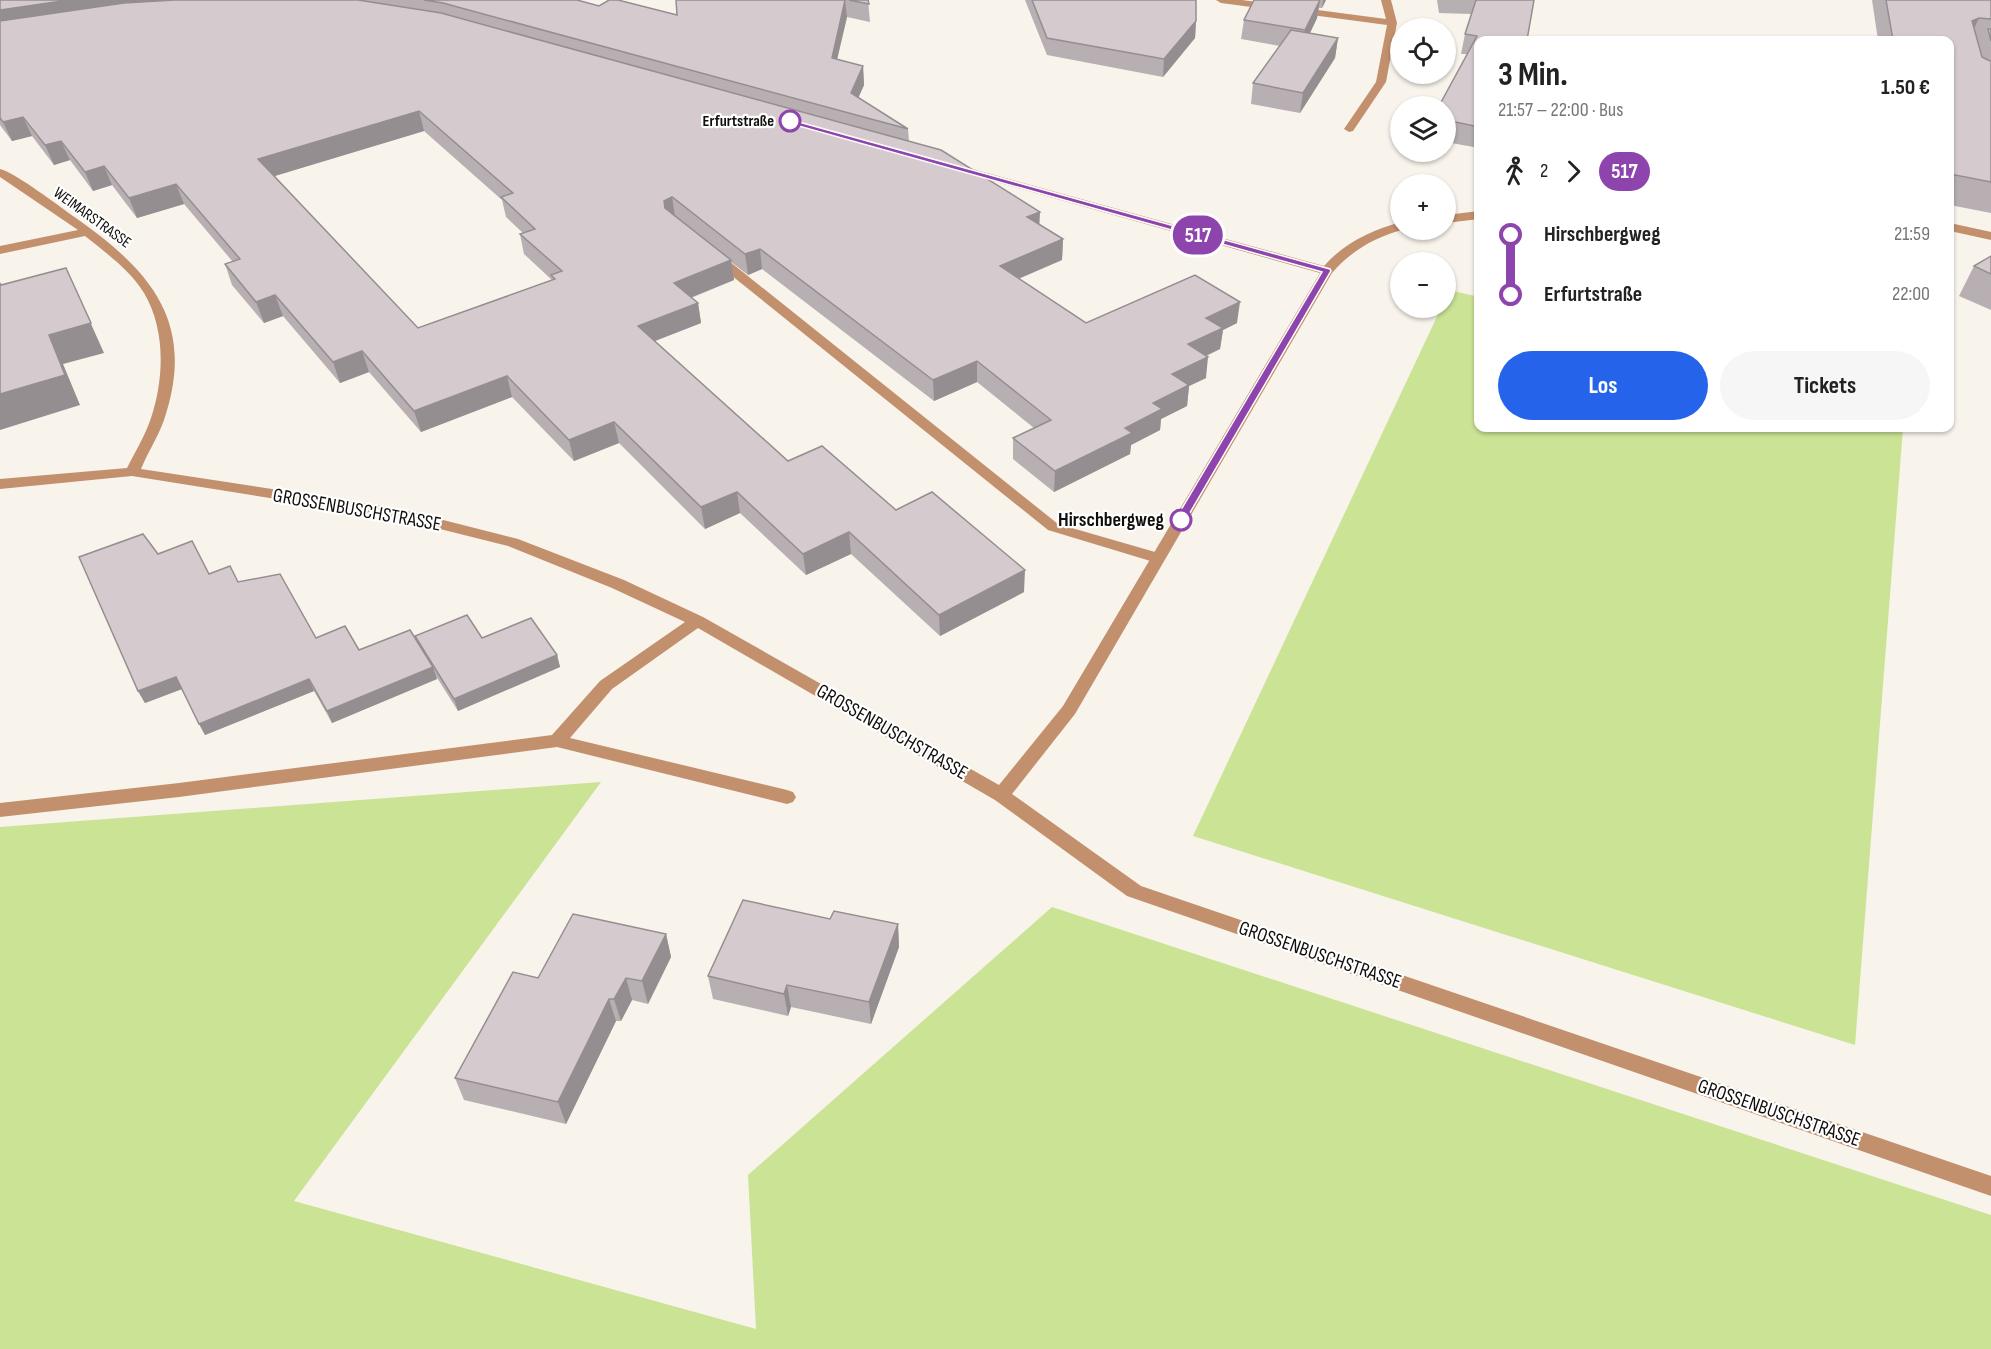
<!DOCTYPE html>
<html lang="de">
<meta charset="utf-8">
<style>
:root{--surface:#fff;--page:#f6f6f6;--text:#222;--muted:#767676;--accent:#2563eb}
body{margin:0;font-family:"Sofia Sans Condensed",sans-serif;background:var(--page);color:var(--text);height:100vh;display:flex;flex-direction:column;font-size:22px;white-space:nowrap}
*{box-sizing:border-box;margin:0}
p{font-size:20px;color:var(--muted)}
.icon{flex:none;width:33px;height:33px;fill:none;stroke:currentColor;stroke-width:2;stroke-linecap:round;stroke-linejoin:round}
.map{position:relative;flex:1;overflow:hidden}
.panel{position:absolute;left:1474px;top:36px;width:480px;height:396px;display:flex;flex-direction:column;background:var(--surface);border-radius:12px;box-shadow:0 2px 4px #0004}
.panel>*{flex:none}
.badge{padding:0 12px;border-radius:20px;font-size:21px;line-height:39px}
.fabs{position:absolute;left:1390px;top:18px;display:grid;gap:12px}
.fabs a{display:grid;place-items:center;width:66px;height:66px;border-radius:50%;background:var(--surface);box-shadow:0 2px 4px #0004;font-size:30px}
.map>.badge{position:absolute;translate:-50% -50%;box-shadow:0 0 0 3px #fff}
.legs{display:flex;align-items:center;gap:9px;height:66px;padding:0 24px;font-size:20px}
.legs p{margin-inline-start:auto}
.head{display:flex;align-items:center;justify-content:space-between;height:102px;padding:0 24px}
h1{font-size:33px;font-weight:700;line-height:45px}
.primary-button{display:flex;gap:12px;margin-top:auto;padding:12px 24px}
.primary-button a{flex:1;height:69px;border-radius:36px;background:var(--accent);color:#fff;font-size:24px;font-weight:700;line-height:69px;text-align:center}
.primary-button a+a{background:var(--page);color:var(--text)}
ul{padding:0 24px;list-style:none}
li{display:flex;align-items:center;gap:21px;height:60px;font-size:22px}
li i{display:grid;place-items:center;width:9px;height:100%;margin:0 8px;background:currentColor}
li i::after{content:'';width:15px;height:15px;margin:-8px;border:4px solid;border-radius:50%;background:var(--surface)}
li p{margin-inline-start:auto}
li:first-child i{background:linear-gradient(#0000 50%,currentColor 0)}
li:last-child i{background:linear-gradient(currentColor 50%,#0000 0)}
.map>svg:first-child{display:block}
</style>
<div class="map">
<svg width="1991" height="1349" viewBox="0 0 1991 1349">
<rect width="100%" height="100%" fill="#f8f3eb"/>
<g fill="#cbe395">
<polygon points="1449,290 1479,297 1479,428 1903,428 1855,1045 1193,836 1441,308 1446,308 1446,298"/>
<polygon points="601,782 294,1201 756,1329 748,1175 1052,907 1991,1215 1991,1349 0,1349 0,827"/>
</g>
<g fill="none" stroke-linecap="round" stroke-linejoin="round">
<polygon fill="#c3906e" fill-rule="evenodd" points="715,252 719,253 1058,524 1162,554 1165,558 1162,562 1157,563 1048,530 711,259 709,256"/>
<g fill="#c3906e" fill-rule="evenodd">
<polygon points="1216,0 1242,0 1386,19 1381,0 1391,0 1397,23 1386,82 1353,131 1349,132 1344,129 1376,82 1387,25 1221,3"/>
<path d="M958,165l366,101c20,-23 48,-36 77,-44l1,8c-27,7 -51,21 -70,43l-257,441 -63,80 129,92 850,290v20l-864,-300 -132,-96 -297,-172 -86,61 -42,49 217,52 6,2 3,5 -3,5 -6,2 -230,-57 -378,50 -179,20v-14l179,-20 373,-48 48,-54 85,-59 -73,-34 -104,-42 -112,-28 -264,-42 -132,13v-10l127,-11c8,-16 18,-32 24,-50 13,-39 15,-88 -7,-125 -14,-23 -38,-40 -59,-57l-85,18v-8l78,-16 -78,-53v-8c16,4 60,38 76,49 75,53 121,105 88,202 -6,17 -16,32 -23,49l255,39 122,31 106,41 79,37 296,168 64,-79 257,-433 -366,-103v-4z"/>
<polygon points="1479,211 1479,219 1446,223 1446,215"/>
<polygon points="1950,223 1991,232 1991,240 1950,231"/>
</g>
</g>
<g fill="#b7afb1" fill-rule="evenodd">
<path d="M0,0h577l22,6 78,9 -1,-15h192l2,22 -23,-5 -10,42 26,7 1,19 -6,13 50,31 1,12 154,98 -1,21 -44,18 68,45h151l-14,7 -3,19 -14,7v22l-17,8 -2,20 -26,13 -1,11 -29,15 -1,9 -76,38 -41,-33v-21l21,-10 -57,-46 -43,19 -172,-132 -14,6 -17,-13 3,18 -43,18 7,5 3,20 -46,18 133,120 108,49 128,82 -84,44 -89,-82 -45,21 -66,-62 -35,16 -86,-86 -45,18 -62,-64 -91,35 -52,-60 -29,11 -57,-67 -19,7 -32,-38 -7,-21 8,-2 -49,-58 -47,14 -25,-33 -19,6 -23,-31 -16,5 -22,-29 -20,5 -12,-16zM424,131l78,69 4,17 17,16 -3,1 4,20 28,26 -134,48 -144,-152z"/>
<polygon points="1025,0 1196,0 1196,21 1195,38 1163,77 1047,55"/>
<polygon points="1254,0 1326,0 1322,8 1319,8 1317,18 1310,33 1338,38 1335,58 1300,113 1251,104 1253,83 1280,46 1241,39 1244,20"/>
<polygon points="1437,0 1534,0 1479,40 1479,148 1446,142 1446,106 1467,54 1461,54 1465,34 1471,14 1439,13"/>
<polygon points="1872,0 1991,0 1991,213 1950,205 1950,40 1878,40"/>
<polygon points="1991,256 1991,310 1959,296 1974,266"/>
<polygon points="158,554 209,574 238,582 316,638 359,650 415,638 482,638 557,655 560,667 458,711 436,676 437,679 332,723 314,691 205,735 182,689 145,703 138,691"/>
<polygon points="830,919 898,924 899,947 871,1024 791,1007 788,1016 713,999 708,976"/>
<polygon points="666,934 671,957 648,1004 632,1000 621,1021 616,1021 566,1124 464,1100 455,1078 538,978"/>
</g>
<g fill="#958e90">
<polygon points="69,0 162,0 164,8 0,30 0,10"/>
<polygon points="845,0 847,17 833,77 832,58"/>
<polygon points="1320,0 1317,18 1302,50 1305,30"/>
<polygon points="1323,0 1326,0 1322,8"/>
<polygon points="1979,18 1967,44 1972,21"/>
<polygon points="1196,21 1195,38 1163,77 1164,59"/>
<polygon points="1338,38 1335,58 1300,113 1303,93"/>
<polygon points="863,66 864,85 852,112 851,93"/>
<polygon points="419,111 424,131 265,179 258,159"/>
<polygon points="23,117 32,136 12,141 3,122"/>
<polygon points="61,141 70,160 54,165 45,145"/>
<polygon points="104,166 112,185 93,191 85,172"/>
<polygon points="176,184 184,204 137,218 129,198"/>
<polygon points="672,197 675,217 667,221 664,201"/>
<polygon points="1040,212 1039,232 1027,217"/>
<polygon points="1063,239 1062,260 1000,287 1000,266"/>
<polygon points="760,249 762,269 748,275 745,254"/>
<polygon points="731,260 734,280 677,303 674,283"/>
<polygon points="66,268 104,353 63,364 80,405 0,430 0,394 49,335"/>
<polygon points="275,295 283,316 264,323 256,302"/>
<polygon points="1240,302 1237,323 1223,330 1220,349 1186,365 1188,344 1206,318"/>
<polygon points="698,303 701,323 642,346 638,326"/>
<polygon points="362,351 369,372 340,383 333,362"/>
<polygon points="1208,357 1206,378 1189,386 1187,406 1161,419 1160,430 1131,445 1130,454 1054,492 1055,471 1125,428 1153,403 1172,374"/>
<polygon points="977,361 977,382 934,401 933,380"/>
<polygon points="507,376 512,397 421,432 414,411"/>
<polygon points="614,422 619,443 574,461 569,440"/>
<polygon points="737,492 740,513 705,529 701,507"/>
<polygon points="849,532 851,554 806,575 803,554"/>
<polygon points="1025,570 1024,592 940,636 939,615"/>
<polygon points="557,655 560,667 458,711 454,699"/>
<polygon points="433,667 437,679 332,723 327,711"/>
<polygon points="176,677 182,689 145,703 138,691"/>
<polygon points="309,679 314,691 205,735 199,724"/>
<polygon points="898,924 899,947 871,1024 869,1002"/>
<polygon points="666,934 671,957 648,1004 642,981"/>
<polygon points="626,978 632,1000 621,1021 614,999"/>
<polygon points="787,985 791,1007 788,1016 784,994"/>
<polygon points="609,999 616,1021 566,1124 558,1102"/>
</g>
<g fill="#d5cbce" stroke="#958e90" stroke-width="1.5" fill-rule="evenodd">
<polygon points="0,0 69,0 0,10"/>
<path d="M175,0h183l83,13 500,137 99,62 -13,5 36,22 -63,27 86,57 109,-48 45,27 -34,16 17,10 -35,16 20,13 -36,17 17,11 -36,18 9,6 -37,19 7,5 -77,38 -42,-33 38,-18 -74,-59 -44,19 -173,-131 -15,5 -73,-57 -8,4 1,7 66,52 -57,23 24,20 -60,23 150,135 34,-15 74,64 36,-18 93,78 -86,45 -90,-83 -46,22 -66,-62 -36,15 -87,-85 -45,18 -62,-64 -93,35 -52,-60 -29,11 -58,-67 -19,7 -31,-38 15,-5 -64,-75 -47,14 -25,-32 -19,6 -24,-31 -16,4 -22,-28 -20,5 -3,-4v-97l124,-18zM419,111l94,82 -12,4 34,32 -15,5 42,37 -11,4 4,4 -137,49 -160,-169z"/>
<polygon points="424,0 577,0 599,6 609,0 618,0 677,15 676,0 845,0 832,58 863,66 851,93 908,129 443,3"/>
<polygon points="849,0 868,0 869,4"/>
<polygon points="1032,0 1196,0 1196,21 1164,59 1047,38"/>
<polygon points="1254,0 1320,0 1305,30 1244,20"/>
<polygon points="1476,0 1534,0 1527,40 1479,40 1479,127 1446,120 1446,106 1439,106 1477,36 1465,34"/>
<polygon points="1886,0 1991,0 1991,19 1979,18 1972,21 1982,57 1988,60 1991,61 1991,182 1950,174 1950,40 1893,40"/>
<polygon points="1988,29 1991,29 1991,41"/>
<polygon points="1291,30 1338,38 1303,93 1253,83"/>
<polygon points="1991,256 1991,274 1974,266"/>
<polygon points="66,268 91,323 49,335 65,375 0,394 0,283 1,285"/>
<polygon points="143,534 158,554 192,541 209,574 230,566 238,582 280,574 316,638 345,626 359,650 410,630 433,667 327,711 309,679 199,724 176,677 138,691 79,557"/>
<polygon points="467,615 482,638 531,618 557,655 454,699 415,636"/>
<polygon points="743,900 830,919 834,911 898,924 869,1002 787,985 784,994 708,976"/>
<polygon points="573,914 666,934 642,981 626,978 614,999 609,999 558,1102 455,1078 513,972 538,978"/>
</g>
<polygon fill="#8e44ad" stroke="#fff" stroke-width="1.5" points="788,119 1330,269 1331,271 1184,523 1177,523 1175,520 1322,272 788,123"/>
<g fill="#fff" stroke="#8e44ad" stroke-width="3">
<circle cx="790" cy="121" r="10"/>
<circle cx="1181" cy="520" r="10"/>
</g>
<g text-anchor="middle" dominant-baseline="central" stroke-width="4.5" stroke-linejoin="round" paint-order="stroke">
<g font-size="16" font-weight="bold" fill="#110f0c" stroke="#fff" text-anchor="end">
<text x="774" y="121">Erfurtstraße</text>
</g>
<g font-size="16" fill="#110f0c" stroke="#fff">
<text transform="translate(92 218) rotate(36)">WEIMARSTRASSE</text>
</g>
<g font-size="20" fill="#110f0c" stroke="#fff">
<text transform="translate(357 510) rotate(10)">GROSSENBUSCHSTRASSE</text>
<text transform="translate(892 732) rotate(30)">GROSSENBUSCHSTRASSE</text>
<text transform="translate(1320 955) rotate(19)">GROSSENBUSCHSTRASSE</text>
<text transform="translate(1779 1113) rotate(19)">GROSSENBUSCHSTRASSE</text>
</g>
<g font-size="20" font-weight="bold" fill="#110f0c" stroke="#fff" text-anchor="end">
<text x="1164" y="520">Hirschbergweg</text>
</g>
</g>
</svg>
<div class="fabs">
<a><svg class="icon" aria-label="locate" viewBox="0 0 24 24"><circle cx="12" cy="12" r="6"/><path d="M12 2v4M12 18v4M2 12h4M18 12h4"/></svg></a>
<a><svg class="icon" aria-label="layers" viewBox="0 0 24 24"><path d="M12 4l9 5-9 5-9-5zM3 14l9 5 9-5"/></svg></a>
<a>+</a>
<a>−</a>
</div>
<b class="badge" style="left:1198px;top:235px;background:#8e44ad;color:#fff">517</b>
<section class="panel">
<div class="head"><div><h1>3 Min.</h1><p>21:57 – 22:00 · Bus</p></div><b>1.50 €</b></div>
<div class="legs"><svg class="icon" aria-label="walk" viewBox="0 0 24 24"><circle cx="13" cy="4" r="2"/><path d="M13 8l-2 6 4 7M11 14l-3 7M7 12l3-4h3l4 4"/></svg>2<svg class="icon" aria-label="forward" viewBox="0 0 24 24"><path d="M9 5l7 7-7 7"/></svg><b class="badge" style="background:#8e44ad;color:#fff">517</b></div>
<ul>
<li><i style="color:#8e44ad"></i><b>Hirschbergweg</b><p>21:59</p></li>
<li><i style="color:#8e44ad"></i><b>Erfurtstraße</b><p>22:00</p></li>
</ul>
<div class="primary-button"><a>Los</a><a>Tickets</a></div>
</section>
</div>
